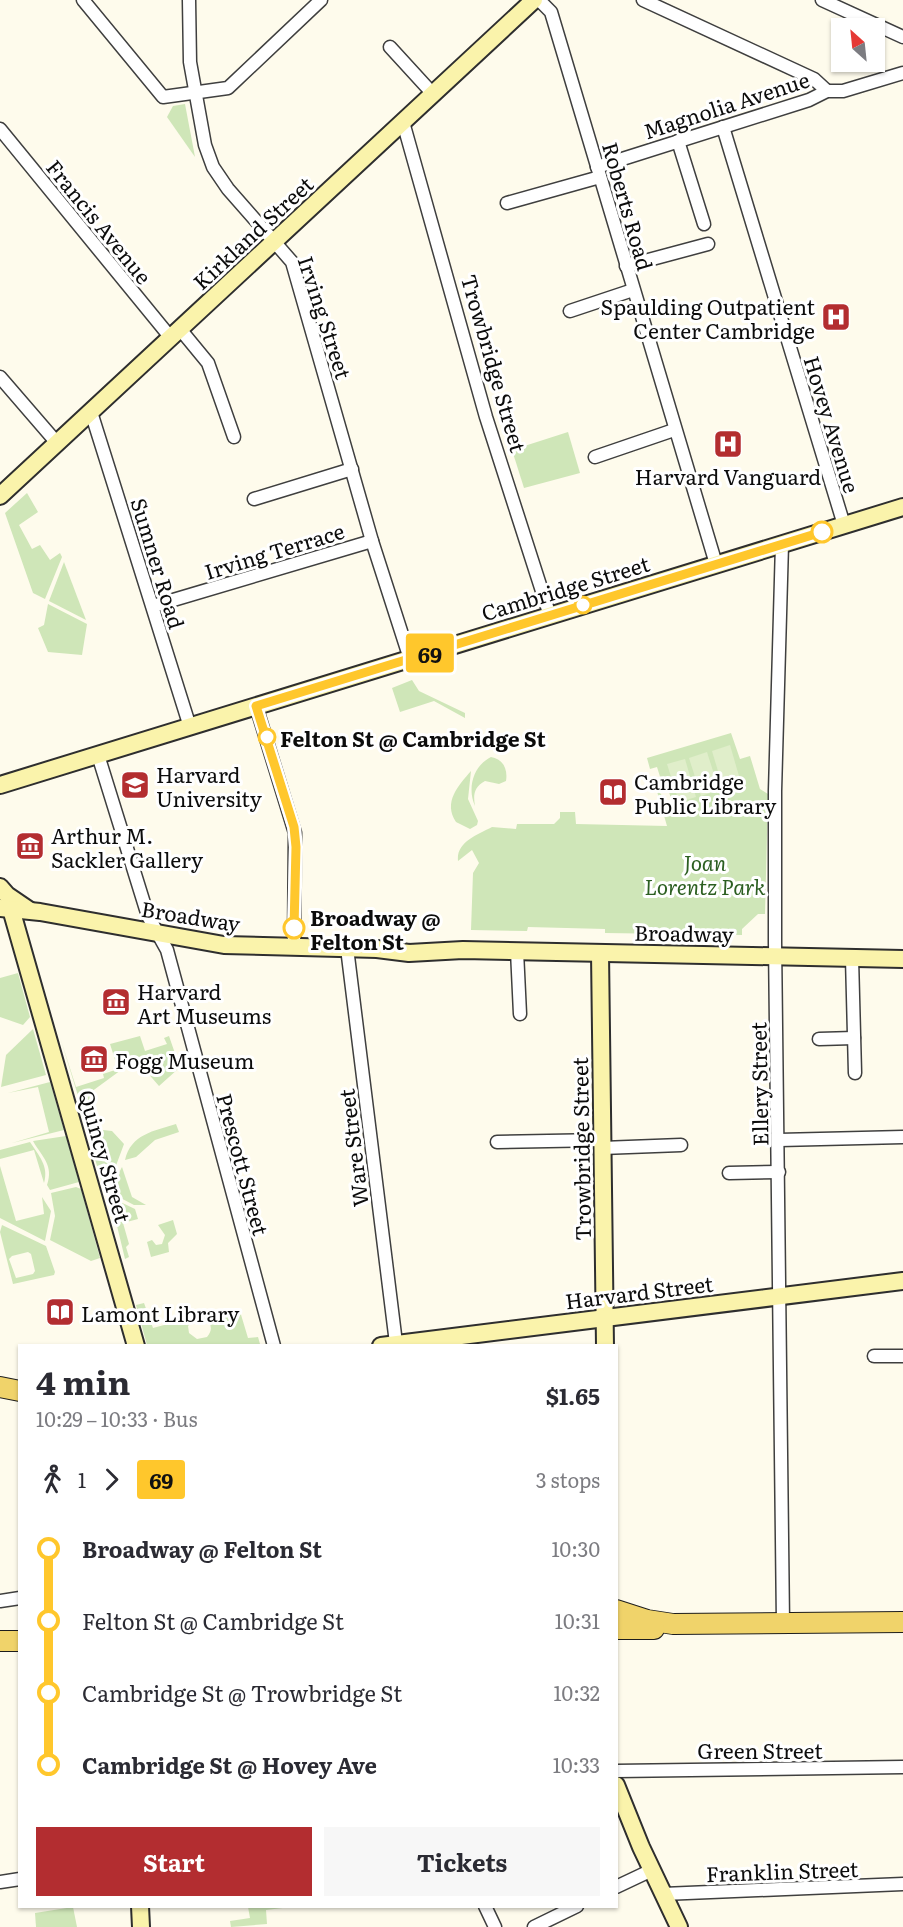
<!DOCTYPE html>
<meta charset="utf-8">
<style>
:root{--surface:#fff;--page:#f7f7f7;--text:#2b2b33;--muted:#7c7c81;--accent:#b32d30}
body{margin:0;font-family:Literata,serif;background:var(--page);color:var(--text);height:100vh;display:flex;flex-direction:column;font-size:22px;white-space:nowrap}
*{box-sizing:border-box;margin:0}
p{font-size:20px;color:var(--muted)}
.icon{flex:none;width:33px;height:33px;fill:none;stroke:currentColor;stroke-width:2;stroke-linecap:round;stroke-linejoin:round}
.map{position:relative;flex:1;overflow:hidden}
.sheet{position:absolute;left:18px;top:1344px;width:600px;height:564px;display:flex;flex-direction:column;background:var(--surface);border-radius:0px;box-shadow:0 2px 4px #0004}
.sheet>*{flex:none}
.badge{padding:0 12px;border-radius:4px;font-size:21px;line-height:39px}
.needle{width:39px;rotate:333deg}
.buttons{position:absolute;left:831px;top:18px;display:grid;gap:12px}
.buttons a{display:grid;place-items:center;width:54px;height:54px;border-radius:0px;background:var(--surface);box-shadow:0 2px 4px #0004;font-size:30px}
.map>.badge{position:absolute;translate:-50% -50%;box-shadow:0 0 0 3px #fff}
.legs{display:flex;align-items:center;gap:9px;height:66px;padding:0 18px;font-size:20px}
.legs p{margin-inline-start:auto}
.overview{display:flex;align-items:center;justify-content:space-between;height:102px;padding:0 18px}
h1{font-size:33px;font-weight:700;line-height:45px}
.primary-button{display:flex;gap:12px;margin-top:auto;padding:12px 18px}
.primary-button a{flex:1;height:69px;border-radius:0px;background:var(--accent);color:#fff;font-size:24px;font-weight:700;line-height:69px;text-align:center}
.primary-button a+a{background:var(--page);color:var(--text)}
ul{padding:0 18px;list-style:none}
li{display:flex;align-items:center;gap:21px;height:72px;font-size:22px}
li i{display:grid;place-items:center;width:9px;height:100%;margin:0 8px;background:currentColor}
li i::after{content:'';width:15px;height:15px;margin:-8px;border:4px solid;border-radius:50%;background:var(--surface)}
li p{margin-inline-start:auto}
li:first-child i{background:linear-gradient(#0000 50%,currentColor 0)}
li:last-child i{background:linear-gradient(currentColor 50%,#0000 0)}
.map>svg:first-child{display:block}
</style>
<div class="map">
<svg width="903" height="1927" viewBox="0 0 903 1927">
<rect width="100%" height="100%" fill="#fefbec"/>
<g fill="#cfe6b8" fill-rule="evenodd">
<polygon points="185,104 195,157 167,117 173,106"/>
<polygon points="568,432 580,473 524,488 512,450"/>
<polygon points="27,493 38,512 19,525 32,549 40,545 50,560 60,553 62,557 45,599 33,593 5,513"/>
<polygon points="64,562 86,620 49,601"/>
<polygon points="48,604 87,624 82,655 48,652 38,628 44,625"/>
<polygon points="412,680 419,691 465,713 465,718 434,701 400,712 392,688"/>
<path d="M731,733l9,26 10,-3 10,33 8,5 -3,120h-7l-16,15v6l-137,-2v-4l-77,-2 -1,4 -56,-1 2,-57 6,-10 -7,-13 -14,11c-2,-19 19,-26 34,-34l24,2 1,-5h37l6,-6v-6h15l1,12 91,2 -11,-38 19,24 -9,-30 -4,1 -5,-16 -7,2 -3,-11z"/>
<path d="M491,757c12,2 17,12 15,24l-7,3 -14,-3c-11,6 -12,14 -10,25 -8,-18 -2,-40 16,-49z"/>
<path d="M471,771l-3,28 10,22 -1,4 -7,4 -14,-7c-13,-20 2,-36 15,-51z"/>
<polygon points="18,973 30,1017 23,1025 0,1017 0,978"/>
<polygon points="33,1029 46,1075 1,1087 6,1055"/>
<polygon points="140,1036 145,1051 167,1044 164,1038 169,1036 179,1065 178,1069 159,1086 139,1063 135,1065 132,1062 91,1092 87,1107 92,1122 86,1122 60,1037 76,1087 104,1078 103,1074 118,1069 110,1044"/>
<polygon points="50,1082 64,1130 12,1143 49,1132 38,1087 8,1093"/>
<path d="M176,1124l3,8 -24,8 -19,17 -11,3c6,-26 29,-29 51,-36z"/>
<polygon points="86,1128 112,1131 124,1144 114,1171 106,1176 108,1185 104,1190"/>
<path d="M66,1136l13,46 -29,8 -3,-5c7,-20 -5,-28 -14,-44z"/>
<path d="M30,1142c9,14 19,24 14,41l-10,-33 -34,9v-9z"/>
<polygon points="0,1166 16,1221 44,1214 42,1197 51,1211 45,1241 0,1218"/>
<polygon points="122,1167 132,1197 146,1205 134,1205 109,1192"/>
<polygon points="76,1187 81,1189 100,1258 91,1261 50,1240 55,1216 51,1193"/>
<polygon points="114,1199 135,1209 138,1219 123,1223 129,1244 126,1247 129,1257 125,1259 111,1201"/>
<polygon points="173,1220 177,1234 168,1243 169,1252 151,1257 147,1242 152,1240 156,1245 162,1244 165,1235 158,1225"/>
<path d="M2,1225l44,21 9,26 -1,3 -41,9 -13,-52zM28,1252l3,2 4,17 -2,3 -17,4 -7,-19 3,-3z"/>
<path d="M144,1303l9,25 66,-18 5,2 15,-4 9,30 10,-1 2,7 -113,1 -11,-40zM195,1318h9c8,5 9,12 3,19l-10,2 -8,-6 -1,-7z"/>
<polygon points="73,1907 77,1927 36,1927 35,1913"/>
<polygon points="248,1907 248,1906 291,1907 266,1910 267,1924 231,1927 230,1921 250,1918"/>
</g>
<g fill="#e0eeca">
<polygon points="730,745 741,783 723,788 712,751"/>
<polygon points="707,752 719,790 701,796 689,758"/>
<polygon points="685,759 696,797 679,802 667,764"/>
</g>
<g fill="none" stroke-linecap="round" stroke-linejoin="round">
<g stroke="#3f3f3f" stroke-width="15">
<g id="street">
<polyline points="83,0 163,97 228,88 321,0"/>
<polyline points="189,0 190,62 205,145 213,167 228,189 292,262 372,541 410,659"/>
<polyline points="539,0 551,12 716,564"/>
<polyline points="643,0 814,79 827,91"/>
<polyline points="822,0 903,37"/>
<polyline points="390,47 433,94"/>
<polyline points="403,122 486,417 550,616"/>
<polyline points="723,127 844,525"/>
<polyline points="0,129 171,338"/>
<polyline points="678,141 704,224"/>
<polyline points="597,167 809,100 827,91 843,91 903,73"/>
<polyline points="507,203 600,177"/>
<polyline points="626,266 708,244"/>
<polyline points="570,311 633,290"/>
<polyline points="180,329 208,363 234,437"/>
<polyline points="0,377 57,443"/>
<polyline points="91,412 190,727"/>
<polyline points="595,457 674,430"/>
<polyline points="254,499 352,469"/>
<polyline points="782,544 775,791 775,942 783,1624"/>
<polyline points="153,606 372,541"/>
<polyline points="256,706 295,833 294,947"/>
<polyline points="98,755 148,916 167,950 274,1346"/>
<polyline points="347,948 396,1343"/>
<polyline points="517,951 520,1014"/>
<polyline points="852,958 855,1073"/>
<polyline points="819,1039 854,1038"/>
<polyline points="779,1140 903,1137"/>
<polyline points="497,1142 602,1140"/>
<polyline points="602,1148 681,1145"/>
<polyline points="729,1173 779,1172"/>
<polyline points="874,1356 903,1356"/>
<polyline points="0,1601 20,1598"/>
<polyline points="616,1771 903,1767"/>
<polyline points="0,1882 20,1879"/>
<polyline points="616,1887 652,1870"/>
<polyline points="663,1894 903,1884"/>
<polyline points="485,1906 495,1927"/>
<polyline points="534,1927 577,1906"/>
</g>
</g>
<g stroke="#2e2e2e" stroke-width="20">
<g id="secondary">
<polyline points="0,496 534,0"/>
<polyline points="0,785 903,507"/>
<polyline points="0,887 7,895 29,910"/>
<polyline points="0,908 40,912 224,945 377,949 409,953 463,950 903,959"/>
<polyline points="11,909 136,1346"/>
<polyline points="600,953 605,1346"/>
<polyline points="381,1346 903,1281"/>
<polyline points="616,1785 641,1847 679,1927"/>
<polyline points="140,1906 141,1927"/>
</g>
</g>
<g stroke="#1d1d1d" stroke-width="22">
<g id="primary">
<polyline points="0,1387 20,1391"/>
<polyline points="616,1610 647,1620 673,1624 903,1622"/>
<polyline points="616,1629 654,1629"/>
<polyline points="0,1641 20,1641"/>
</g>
</g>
<use href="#street" stroke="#fff" stroke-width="12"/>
<use href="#secondary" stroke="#faf3ab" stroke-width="16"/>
<use href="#primary" stroke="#f0d36a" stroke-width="20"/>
</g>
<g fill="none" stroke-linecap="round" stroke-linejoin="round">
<g stroke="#fff" stroke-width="14">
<polyline id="line-1" points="294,928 296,847 294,827 256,706 822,532"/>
</g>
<use href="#line-1" stroke="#ffc72c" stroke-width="9"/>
</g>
<defs>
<g id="hospital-square" transform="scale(1.5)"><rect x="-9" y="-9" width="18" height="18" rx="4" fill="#b32d30" stroke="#fff"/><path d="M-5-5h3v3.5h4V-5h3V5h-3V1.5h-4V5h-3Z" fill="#fff"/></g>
<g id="university-square" transform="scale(1.5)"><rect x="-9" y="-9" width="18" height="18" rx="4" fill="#b32d30" stroke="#fff"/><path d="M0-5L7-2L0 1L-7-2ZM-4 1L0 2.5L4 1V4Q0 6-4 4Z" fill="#fff"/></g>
<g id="library-square" transform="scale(1.5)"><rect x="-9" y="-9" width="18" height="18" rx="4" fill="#b32d30" stroke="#fff"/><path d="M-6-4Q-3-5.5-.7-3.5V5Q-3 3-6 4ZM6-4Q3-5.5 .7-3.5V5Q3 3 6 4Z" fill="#fff"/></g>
<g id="museum-square" transform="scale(1.5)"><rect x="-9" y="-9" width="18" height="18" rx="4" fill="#b32d30" stroke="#fff"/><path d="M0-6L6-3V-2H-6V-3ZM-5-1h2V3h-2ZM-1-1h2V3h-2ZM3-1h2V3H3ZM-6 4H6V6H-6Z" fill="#fff"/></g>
</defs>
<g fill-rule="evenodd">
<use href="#hospital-square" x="836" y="317"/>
<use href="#hospital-square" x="728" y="444"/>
<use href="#university-square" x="135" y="785"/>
<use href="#library-square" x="613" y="792"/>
<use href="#museum-square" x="30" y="846"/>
<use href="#museum-square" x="116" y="1002"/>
<use href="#museum-square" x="94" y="1059"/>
<use href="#library-square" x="60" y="1312"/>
</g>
<g fill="#fff" stroke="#ffc72c" stroke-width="3">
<circle cx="822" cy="532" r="10"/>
<circle cx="583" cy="605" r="8"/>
<circle cx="267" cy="737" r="8"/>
<circle cx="294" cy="928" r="10"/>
</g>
<g text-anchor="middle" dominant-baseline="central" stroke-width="6" stroke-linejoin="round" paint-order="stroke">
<g font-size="21" fill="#0c0c0c" stroke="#fff">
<text transform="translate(726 104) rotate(-18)">Magnolia Avenue</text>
<text transform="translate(629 206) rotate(74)">Roberts Road</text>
<text transform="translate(100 221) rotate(51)">Francis Avenue</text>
<text transform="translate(252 232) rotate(-43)">Kirkland Street</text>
<text transform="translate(326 317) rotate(72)">Irving Street</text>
<text transform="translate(495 363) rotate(74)">Trowbridge Street</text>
<text transform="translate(833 424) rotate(73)">Hovey Avenue</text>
<text transform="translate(274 550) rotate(-17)">Irving Terrace</text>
<text transform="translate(159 563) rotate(73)">Sumner Road</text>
<text transform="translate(565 587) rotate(-17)">Cambridge Street</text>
<text transform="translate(191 915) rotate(9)">Broadway</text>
<text transform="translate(684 932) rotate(1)">Broadway</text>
<text transform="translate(758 1084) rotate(-91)">Ellery Street</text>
<text transform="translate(352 1148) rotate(-97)">Ware Street</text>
<text transform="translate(580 1149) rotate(-91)">Trowbridge Street</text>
<text transform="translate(106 1156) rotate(74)">Quincy Street</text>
<text transform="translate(244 1164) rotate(75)">Prescott Street</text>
<text transform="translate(639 1291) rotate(-7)">Harvard Street</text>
<text x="760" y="1749">Green Street</text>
<text transform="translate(782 1870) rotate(-2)">Franklin Street</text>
</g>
<g font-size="21" fill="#0c0c0c" stroke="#fff" text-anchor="start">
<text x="815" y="305" text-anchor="end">Spaulding Outpatient<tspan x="815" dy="24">Center Cambridge</tspan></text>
<text x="728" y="475" text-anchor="middle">Harvard Vanguard</text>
<text x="156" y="773">Harvard<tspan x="156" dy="24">University</tspan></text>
<text x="634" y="780">Cambridge<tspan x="634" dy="24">Public Library</tspan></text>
<text x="51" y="834">Arthur M.<tspan x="51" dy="24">Sackler Gallery</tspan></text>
<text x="137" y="990">Harvard<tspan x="137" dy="24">Art Museums</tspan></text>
<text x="115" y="1059">Fogg Museum</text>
<text x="81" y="1312">Lamont Library</text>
</g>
<g font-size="21" font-weight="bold" fill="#0c0c0c" stroke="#fff" text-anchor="start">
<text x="280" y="737">Felton St @ Cambridge St</text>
<text x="310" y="916">Broadway @<tspan x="310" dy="24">Felton St</tspan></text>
</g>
<g font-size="21" font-style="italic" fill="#2c5f21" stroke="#fff">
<text x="705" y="861">Joan<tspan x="705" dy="24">Lorentz Park</tspan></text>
</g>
</g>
</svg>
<div class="buttons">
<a><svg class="needle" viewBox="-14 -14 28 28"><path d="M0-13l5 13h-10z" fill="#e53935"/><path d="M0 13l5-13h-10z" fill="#7c7c81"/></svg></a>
</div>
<b class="badge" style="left:430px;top:653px;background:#ffc72c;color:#111">69</b>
<section class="sheet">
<div class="overview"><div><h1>4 min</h1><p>10:29 – 10:33 · Bus</p></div><b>$1.65</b></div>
<div class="legs"><svg class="icon" aria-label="walk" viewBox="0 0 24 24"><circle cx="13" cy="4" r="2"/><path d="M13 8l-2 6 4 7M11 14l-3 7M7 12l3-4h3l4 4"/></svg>1<svg class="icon" aria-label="forward" viewBox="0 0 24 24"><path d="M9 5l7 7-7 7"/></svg><b class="badge" style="background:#ffc72c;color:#111">69</b><p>3 stops</p></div>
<ul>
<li><i style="color:#ffc72c"></i><b>Broadway @ Felton St</b><p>10:30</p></li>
<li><i style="color:#ffc72c"></i><span>Felton St @ Cambridge St</span><p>10:31</p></li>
<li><i style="color:#ffc72c"></i><span>Cambridge St @ Trowbridge St</span><p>10:32</p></li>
<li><i style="color:#ffc72c"></i><b>Cambridge St @ Hovey Ave</b><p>10:33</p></li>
</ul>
<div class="primary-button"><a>Start</a><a>Tickets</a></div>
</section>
</div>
